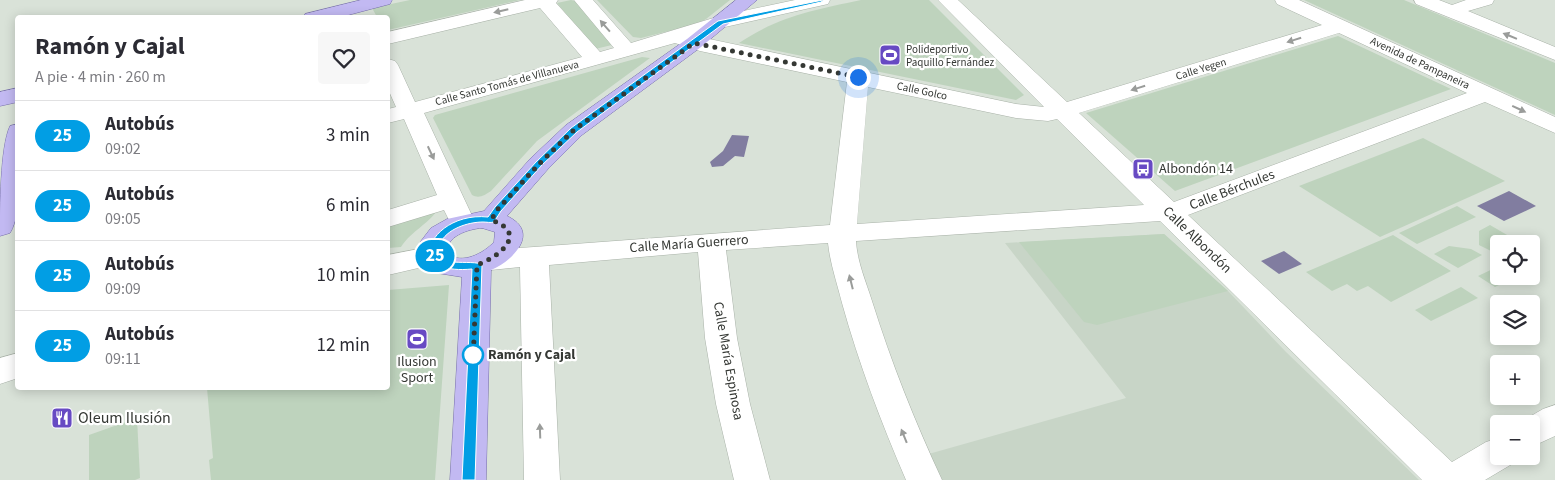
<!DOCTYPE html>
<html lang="es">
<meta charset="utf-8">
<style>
:root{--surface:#fff;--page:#f7f7f7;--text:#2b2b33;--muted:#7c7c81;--line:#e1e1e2}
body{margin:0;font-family:"Source Sans 3",sans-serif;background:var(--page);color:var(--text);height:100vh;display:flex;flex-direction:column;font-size:19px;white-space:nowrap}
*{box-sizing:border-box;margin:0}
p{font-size:16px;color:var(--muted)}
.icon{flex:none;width:28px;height:28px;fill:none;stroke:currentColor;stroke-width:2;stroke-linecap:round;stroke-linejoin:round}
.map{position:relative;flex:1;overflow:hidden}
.details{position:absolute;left:15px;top:15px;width:375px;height:375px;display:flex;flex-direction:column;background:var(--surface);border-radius:5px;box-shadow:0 2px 12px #0003}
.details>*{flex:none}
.badge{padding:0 10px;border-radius:16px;font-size:18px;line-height:32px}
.controls{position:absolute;left:1490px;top:235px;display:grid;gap:10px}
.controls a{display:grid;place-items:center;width:50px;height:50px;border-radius:5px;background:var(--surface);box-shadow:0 2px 12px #0003;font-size:25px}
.you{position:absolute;width:25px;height:25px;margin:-12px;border:4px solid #fff;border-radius:50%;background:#1a73e8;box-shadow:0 0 0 8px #1a73e833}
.map>.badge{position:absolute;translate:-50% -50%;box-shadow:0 0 0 2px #fff}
.round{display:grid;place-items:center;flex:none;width:52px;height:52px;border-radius:5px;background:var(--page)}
.overview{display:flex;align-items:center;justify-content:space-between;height:85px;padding:0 20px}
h1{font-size:24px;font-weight:700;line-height:38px}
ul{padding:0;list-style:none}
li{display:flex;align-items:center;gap:15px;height:70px;padding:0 20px;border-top:1px solid var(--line)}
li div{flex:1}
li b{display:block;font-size:19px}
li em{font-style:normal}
li .badge{min-width:55px;font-weight:700;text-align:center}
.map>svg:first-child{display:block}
</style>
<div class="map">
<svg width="1555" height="480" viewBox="0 0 1555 480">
<rect width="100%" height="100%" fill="#d9e2d8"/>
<polygon fill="#c8d5c7" points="1164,234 1228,291 1286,352 1419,480 937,480 925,455 1126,398 1005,243"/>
<g fill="#bed3bd">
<polygon points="410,0 520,0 388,30 388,18 377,17 372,8"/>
<polygon points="571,0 575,1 612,45 595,49 557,3"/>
<polygon points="597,0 730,0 706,19 697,24 641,38 633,37"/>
<path d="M861,0h68l95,95 -8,5 -277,-57c40,-27 75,-33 122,-43z"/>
<polygon points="1304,0 1404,0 1555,63 1555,115"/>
<polygon points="1338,36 1451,89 1175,191 1086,113"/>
<path d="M642,57l8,1 -113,83 -46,50c-6,4 -12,8 -19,4l-39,-77 2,-3z"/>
<polygon points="1423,138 1505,181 1380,237 1299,186"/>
<polygon points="1457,206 1476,217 1417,244 1399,233"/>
<path d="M438,209c-10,16 -26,21 -37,38l-13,1v-23z"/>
<polygon points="1490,225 1514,239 1504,244 1499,244 1499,247 1491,251 1479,245 1479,231"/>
<polygon points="1164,234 1228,291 1097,325 1084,322 1019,242"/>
<polygon points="1393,235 1451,271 1391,302 1368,286 1357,291 1347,284 1332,291 1306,272"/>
<polygon points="1449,246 1471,249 1482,255 1458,268 1434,254"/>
<polygon points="1499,266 1499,276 1516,276 1495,287 1478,276"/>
<polygon points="449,285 435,480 211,480 209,460 213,458 207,388 388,388 388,290"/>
<polygon points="1461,287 1478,298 1431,321 1415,310"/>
<polygon points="137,418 140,478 135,480 89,480 89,435"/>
</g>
<g fill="#817da0">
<polygon points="732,135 749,136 744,157 735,156 723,166 712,167 710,162 723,151"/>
<polygon points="1509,191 1536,206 1504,221 1477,206"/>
<polygon points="1284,251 1302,264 1279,274 1261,261"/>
</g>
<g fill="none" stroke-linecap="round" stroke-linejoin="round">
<g stroke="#a9b2a8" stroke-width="1">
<g id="minor">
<path d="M525,0h33l-2,3 44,49 14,-4 -40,-48h19l38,43 89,-27 75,-16h35l-2,4 -103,23 -30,9 321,68 28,3 -106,-107h20l109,102 255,-77 -45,-21 -2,-4h24l256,117v16l-70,-31 -297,113 264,247 34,-20 13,-4v18h16l-3,8 -27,16h-63l-262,-259 -304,20c1,20 10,41 16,60 19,61 43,121 70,179h-36c-25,-58 -47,-116 -64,-177 -5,-20 -12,-40 -14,-60l-102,7 11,88 13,66 20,76h-36l-18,-76 -11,-66 -7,-86 -149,13 11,215h-36l-4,-213 -29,3 -10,-3 -4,-7 4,-7 10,-3 43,-3 296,-22 17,-143 -147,-31 -25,-8 -251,70 51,109 -4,6 -9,3 -9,-3 -9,-18 -56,17v-17l49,-15 -33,-76 -16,4v-14l8,-2 -8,-18v-30l7,2 3,4 17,37 167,-45 -42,-49 -152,36v-12zM1339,33l128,60 -293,109 -95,-89zM868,87l148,31 32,3 9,-2 87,86 -287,19z"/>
<polygon points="1414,0 1439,0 1452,5 1466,0 1494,0 1492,4 1468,11 1555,47 1555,60 1416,4"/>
<polygon points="434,246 444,248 448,255 444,262 388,275 388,255"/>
<polygon points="18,353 18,378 0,384 0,358"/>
<polygon points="1555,405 1555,436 1531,447 1531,424 1519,423 1543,409"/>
</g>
</g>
<g stroke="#766eaa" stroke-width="1">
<g id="major">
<polygon points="361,0 392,0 390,4 337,18 303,18 305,14"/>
<path d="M736,0h21l-56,47 -119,88 -34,34 -41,47c34,16 6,45 -16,54l-5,210h-36l12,-203 -25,-4 -12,-9 -6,-15 2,-8 10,-13 16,-9 37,-8 46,-52 36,-34 121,-86zM482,228l13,4 -1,10c-10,11 -32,23 -46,12 -4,-18 21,-25 34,-26z"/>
<polygon points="18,88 18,102 0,106 0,92"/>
<path d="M18,124c0,28 6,87 -8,109l-10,3c0,-27 0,-89 10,-110z"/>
</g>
</g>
<use href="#minor" fill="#fff" fill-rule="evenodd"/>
<use href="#major" fill="#c2b9f2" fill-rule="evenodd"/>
</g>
<defs><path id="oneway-solid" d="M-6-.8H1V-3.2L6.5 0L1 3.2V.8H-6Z" transform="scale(1.25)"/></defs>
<g fill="#9a9c9a">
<use href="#oneway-solid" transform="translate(501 11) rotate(167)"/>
<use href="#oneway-solid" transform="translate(605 26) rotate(-131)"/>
<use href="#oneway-solid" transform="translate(1510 36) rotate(-158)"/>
<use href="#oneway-solid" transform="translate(1294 40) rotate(163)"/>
<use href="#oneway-solid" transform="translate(1138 88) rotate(163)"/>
<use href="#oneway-solid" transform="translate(1519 109) rotate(25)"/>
<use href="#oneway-solid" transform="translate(431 153) rotate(65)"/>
<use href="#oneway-solid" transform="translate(851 282) rotate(-104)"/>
<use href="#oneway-solid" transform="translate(540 431) rotate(-92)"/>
<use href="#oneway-solid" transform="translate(904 436) rotate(-112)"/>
</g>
<path fill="#019ee4" stroke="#fff" d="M821,2l-98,22 -146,108 -35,33 -41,46 -7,11c-4,1 -7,0 -11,0 -15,0 -37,7 -43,22 -12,27 35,14 42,21l-7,215h-13l10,-211c-73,7 -40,-58 16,-52l7,-10 41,-45 35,-34 147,-107 105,-21h1z"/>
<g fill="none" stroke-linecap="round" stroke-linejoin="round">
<path stroke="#353834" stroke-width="5" stroke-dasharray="0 9" d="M473,355v7l4,-97c22,-8 53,-32 14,-45l7,-11 41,-45 35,-34 120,-87 164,34"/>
</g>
<defs>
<g id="stadium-square" transform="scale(1.125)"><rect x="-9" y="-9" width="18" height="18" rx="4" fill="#674ac3" stroke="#fff"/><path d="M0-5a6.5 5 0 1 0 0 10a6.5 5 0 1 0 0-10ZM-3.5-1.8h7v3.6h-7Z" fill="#fff"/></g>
<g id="bus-square" transform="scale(1.125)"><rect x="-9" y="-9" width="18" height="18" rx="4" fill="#674ac3" stroke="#fff"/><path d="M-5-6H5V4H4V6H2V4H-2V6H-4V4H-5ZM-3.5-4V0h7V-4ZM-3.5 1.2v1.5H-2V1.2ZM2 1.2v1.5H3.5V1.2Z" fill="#fff"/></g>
<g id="restaurant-square" transform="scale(1.125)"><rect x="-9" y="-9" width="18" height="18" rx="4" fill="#674ac3" stroke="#fff"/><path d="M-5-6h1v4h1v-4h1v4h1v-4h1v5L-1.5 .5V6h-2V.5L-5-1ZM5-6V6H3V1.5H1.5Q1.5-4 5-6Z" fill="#fff"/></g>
</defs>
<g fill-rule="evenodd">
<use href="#stadium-square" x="890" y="55"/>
<use href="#bus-square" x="1143" y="169"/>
<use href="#stadium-square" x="417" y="339"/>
<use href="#restaurant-square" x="62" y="418"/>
</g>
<circle fill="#fff" stroke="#019ee4" stroke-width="2.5" cx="473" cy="355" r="10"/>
<g text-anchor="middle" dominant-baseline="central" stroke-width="4.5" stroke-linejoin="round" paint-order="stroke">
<g font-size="11" fill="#353834" stroke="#fff" text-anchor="start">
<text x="906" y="49">Polideportivo<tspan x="906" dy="13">Paquillo Fernández</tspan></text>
</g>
<g font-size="11" fill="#353834" stroke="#fff">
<text transform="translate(1420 63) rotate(25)">Avenida de Pampaneira</text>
<text transform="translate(1201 69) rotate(-17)">Calle Yegen</text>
<text transform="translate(507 83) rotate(-15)">Calle Santo Tomás de Villanueva</text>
<text transform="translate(922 91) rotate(12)">Calle Golco</text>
</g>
<g font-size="14" fill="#353834" stroke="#fff" text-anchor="start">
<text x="1159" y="169">Albondón 14</text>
<text x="417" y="362" text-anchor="middle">Ilusion<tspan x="417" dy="16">Sport</tspan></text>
</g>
<g font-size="14" fill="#353834" stroke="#fff">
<text transform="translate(1232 190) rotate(-21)">Calle Bérchules</text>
<text transform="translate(1197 240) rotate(44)">Calle Albondón</text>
<text transform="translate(689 244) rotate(-4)">Calle María Guerrero</text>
<text transform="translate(728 361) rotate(80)">Calle María Espinosa</text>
</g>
<g font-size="14" font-weight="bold" fill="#353834" stroke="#fff" text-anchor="start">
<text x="488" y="355">Ramón y Cajal</text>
</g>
<g font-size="16" fill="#353834" stroke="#fff" text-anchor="start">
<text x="78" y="418">Oleum Ilusión</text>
</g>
</g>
</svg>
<div class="controls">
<a><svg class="icon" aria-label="locate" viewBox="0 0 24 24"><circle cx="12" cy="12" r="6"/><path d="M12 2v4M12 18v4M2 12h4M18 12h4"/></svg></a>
<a><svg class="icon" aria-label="layers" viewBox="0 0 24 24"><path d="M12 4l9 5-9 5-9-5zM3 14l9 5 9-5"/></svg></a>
<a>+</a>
<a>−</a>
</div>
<div class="you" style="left:858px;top:77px"></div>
<b class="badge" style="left:435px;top:256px;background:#019ee4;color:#fff">25</b>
<section class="details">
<div class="overview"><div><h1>Ramón y Cajal</h1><p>A pie · 4 min · 260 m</p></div><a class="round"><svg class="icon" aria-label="heart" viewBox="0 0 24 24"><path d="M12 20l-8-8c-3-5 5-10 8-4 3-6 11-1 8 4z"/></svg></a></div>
<ul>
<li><span class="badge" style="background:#019ee4;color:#fff">25</span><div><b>Autobús</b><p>09:02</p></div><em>3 min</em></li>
<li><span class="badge" style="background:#019ee4;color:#fff">25</span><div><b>Autobús</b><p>09:05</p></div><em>6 min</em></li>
<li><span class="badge" style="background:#019ee4;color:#fff">25</span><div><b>Autobús</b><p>09:09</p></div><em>10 min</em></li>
<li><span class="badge" style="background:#019ee4;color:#fff">25</span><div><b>Autobús</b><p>09:11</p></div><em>12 min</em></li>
</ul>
</section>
</div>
